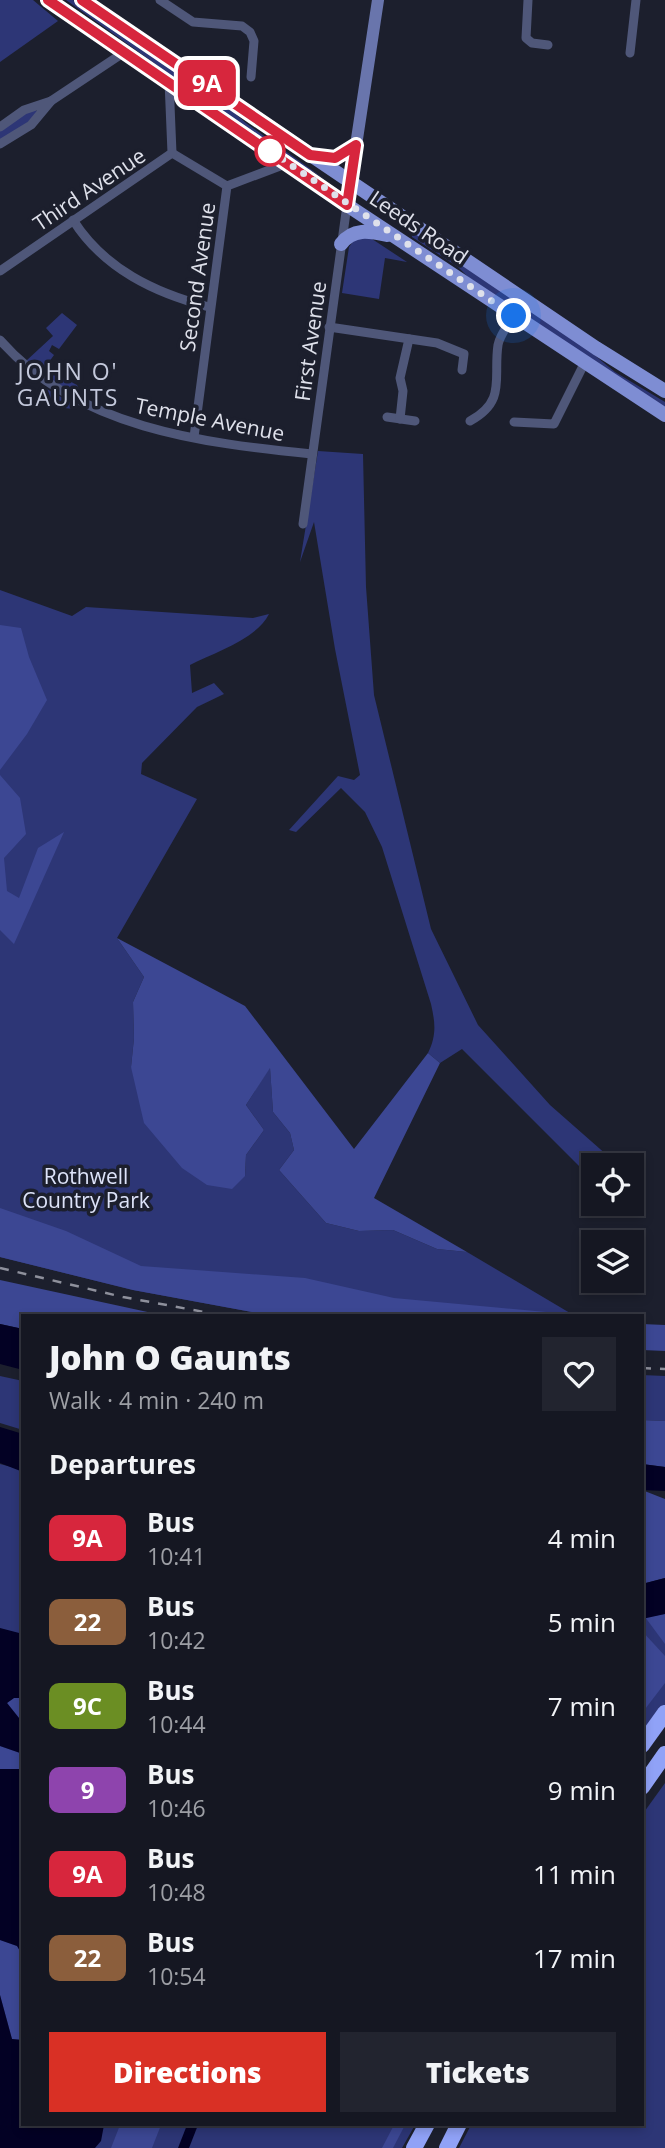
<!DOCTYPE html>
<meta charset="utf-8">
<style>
:root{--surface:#151722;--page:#22242f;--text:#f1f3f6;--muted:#9d9fa5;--line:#343640;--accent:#d93025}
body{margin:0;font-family:"Open Sans",sans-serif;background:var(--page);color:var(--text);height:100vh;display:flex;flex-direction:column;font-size:26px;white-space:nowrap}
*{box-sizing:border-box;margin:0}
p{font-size:23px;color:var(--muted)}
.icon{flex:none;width:38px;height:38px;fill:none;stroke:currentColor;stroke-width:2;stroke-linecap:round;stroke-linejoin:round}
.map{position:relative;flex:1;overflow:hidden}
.details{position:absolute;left:21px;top:1314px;width:623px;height:812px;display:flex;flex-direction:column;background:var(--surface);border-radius:0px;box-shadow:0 4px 10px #0003,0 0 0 2px var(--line)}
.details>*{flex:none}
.badge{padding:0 14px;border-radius:10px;font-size:24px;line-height:46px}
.tools{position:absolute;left:581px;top:1153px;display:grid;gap:14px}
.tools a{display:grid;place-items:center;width:63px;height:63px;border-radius:0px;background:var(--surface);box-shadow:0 4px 10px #0003,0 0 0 2px var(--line);font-size:35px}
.you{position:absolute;width:35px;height:35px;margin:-18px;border:5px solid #fff;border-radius:50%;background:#1a73e8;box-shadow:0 0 0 10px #1a73e833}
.map>.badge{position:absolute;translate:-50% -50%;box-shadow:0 0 0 4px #fff}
h2{padding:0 28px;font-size:26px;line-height:63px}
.round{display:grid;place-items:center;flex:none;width:74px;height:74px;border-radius:0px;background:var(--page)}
.summary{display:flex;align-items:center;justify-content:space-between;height:119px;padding:0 28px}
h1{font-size:33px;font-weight:800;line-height:52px}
.primary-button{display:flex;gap:14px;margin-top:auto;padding:14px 28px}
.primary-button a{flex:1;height:80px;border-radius:0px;background:var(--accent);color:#fff;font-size:28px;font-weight:800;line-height:80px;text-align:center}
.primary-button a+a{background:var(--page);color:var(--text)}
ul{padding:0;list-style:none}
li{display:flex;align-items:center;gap:21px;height:84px;padding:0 28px}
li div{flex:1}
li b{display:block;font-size:26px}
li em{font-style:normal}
li .badge{min-width:77px;font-weight:700;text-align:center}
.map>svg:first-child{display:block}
</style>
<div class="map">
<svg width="665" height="2148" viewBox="0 0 665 2148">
<rect width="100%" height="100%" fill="#1c1f2d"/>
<g fill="#2d3676">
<polygon points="0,0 33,0 58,21 0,62"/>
<polygon points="66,0 73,0 215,96 246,123 326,180 312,171 309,174"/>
<polygon points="39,110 28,122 0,141 0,131 26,112"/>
<polygon points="411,230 586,348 615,372 665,402 665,408 476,285 458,267 412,237"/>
<polygon points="369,237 407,262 385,258 379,299 342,293 349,247 355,239"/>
<polygon points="62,313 77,325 59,349 52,345 49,351 54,355 44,369 39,366 37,370 26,361 53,336 46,328"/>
<polygon points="52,372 77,385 81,394 78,396 48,378"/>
<path d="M43,387l29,16 1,5c-12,3 -26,-8 -32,-17z"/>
<path d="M318,451l45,3 3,133 8,108 57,234 47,96 72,80 58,51h7l-3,9 -19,1v14l-131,-131 -22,14 -12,-10c9,-18 7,-31 3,-49l-49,-157 -17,-35 -24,-24 -45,44 -7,-2 49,-54 16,4 6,-5 -25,-126 -21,-127 -14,40z"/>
<path d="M0,590l72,26 14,-9 167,11 16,-4c-12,25 -54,38 -79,51l2,28 22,-10 10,11 -27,13 -55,56 -1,11 56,25 -80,139 27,39 -11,25 1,36 -3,29 114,109 1,-21 18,-25 -18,-25 24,-38 3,45 17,21 4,17 -15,20 47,53 33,8 34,-1 44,19 30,3 108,64h-302l-140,-26 -133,-33z"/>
<polygon points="642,1375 665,1376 665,1421 642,1420"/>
<polygon points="0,1376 23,1381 23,1430 0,1423"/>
<polygon points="0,1464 23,1470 23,2124 415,2125 402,2148 0,2148"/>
<polygon points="665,1611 665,1705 642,1734 642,1612"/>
<polygon points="665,1783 665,2148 459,2148 471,2125 642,2124 642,1815"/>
</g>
<g fill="#3c4793">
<polygon points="0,625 21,628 29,657 47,700 27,734 0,770"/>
<polygon points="0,775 20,798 26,834 4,858 7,891 19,898 38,848 64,832 14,944 0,930"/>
<polygon points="117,938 245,1006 354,1149 428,1053 440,1063 374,1198 467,1252 437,1249 393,1230 359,1231 326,1223 279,1170 294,1150 290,1133 273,1112 270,1068 246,1105 264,1130 246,1155 245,1176 232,1189 207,1185 182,1168 144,1123 131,1067 134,1038 133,1002 144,977"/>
<polygon points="0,1208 66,1231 141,1266 305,1278 394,1298 590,1316 273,1316 133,1290 0,1257"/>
<polygon points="0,1280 166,1316 23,1316 23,1329 0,1324"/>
<polygon points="642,1324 665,1325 665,1351 642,1350"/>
<polygon points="642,1420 665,1421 665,1467 642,1464"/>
<polygon points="642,1490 665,1499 665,1578 642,1584"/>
<polygon points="665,1614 665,1644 645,1617"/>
<polygon points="642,1631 665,1656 665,1683 642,1713"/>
<polygon points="14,1698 23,1698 23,1723 7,1703"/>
<polygon points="0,1746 23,1754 23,1769 0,1769"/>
<polygon points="0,1940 17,1946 23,1956 23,2040 12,2039 0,1995"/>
<polygon points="120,2125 120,2124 161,2125 152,2148 111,2148"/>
<polygon points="394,2125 405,2125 393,2148 382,2148"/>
</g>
<g fill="#030124">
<polygon points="0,1324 23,1329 23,1370 0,1364"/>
<polygon points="0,1427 23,1434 23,1472 0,1463"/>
<polygon points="642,1464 665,1467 665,1491 642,1490"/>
<polygon points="665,1578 665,1614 642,1619 642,1584"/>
<polygon points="0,1628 23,1634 23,1698 14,1698 7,1703 23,1723 23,1754 0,1746"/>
<polygon points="0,1769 23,1769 23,1956 17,1946 0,1940"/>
<polygon points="0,1995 12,2039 23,2040 23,2124 104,2125 101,2141 95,2148 0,2148"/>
<polygon points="187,2125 198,2125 189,2148 178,2148"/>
</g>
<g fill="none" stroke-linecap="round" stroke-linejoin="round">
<g stroke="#4f5779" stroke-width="9">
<polyline points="160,0 193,22 242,26 250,32 254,41 251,77"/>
<polyline points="528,0 526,38 532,43 548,45"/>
<polyline points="630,53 636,0"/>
<polyline points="51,101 126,51"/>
<polyline points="0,127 24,110 51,101 31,125 0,144"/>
<polyline points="172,153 227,186"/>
<path d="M73,220c31,49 82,73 136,87"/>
<polyline points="0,271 172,153 169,81"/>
<polyline points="329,327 437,343 464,354 462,370"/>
<path d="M0,340c77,88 202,103 312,114"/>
<polyline points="387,417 415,421"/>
<polyline points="400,419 403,391 400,378 409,339"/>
<path d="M470,421c37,-20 23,-43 28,-76 2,-11 10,-20 16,-29"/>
<polyline points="514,422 554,424 585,362"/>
<polyline points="194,437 227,186 288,163"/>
<polyline points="303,524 347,205"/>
</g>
<polyline stroke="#6975ac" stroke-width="12" points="347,205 378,0"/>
<g stroke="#7e8dd3" stroke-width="14">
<polyline points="48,0 347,205 665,415"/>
<polyline points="82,0 596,348 665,391"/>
<polyline points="315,156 335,158 356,145"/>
<path d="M341,244c12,-16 28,-13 46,-9"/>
</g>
<g stroke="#90a2f7" stroke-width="16">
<polyline points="642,1745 665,1713"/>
<polyline points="642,1787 665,1754"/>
<polyline points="414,2148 427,2124"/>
<polyline points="447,2148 459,2124"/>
</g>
<g stroke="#8e909c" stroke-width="2.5" stroke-dasharray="9 9" stroke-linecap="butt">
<polyline points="0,1268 123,1297 226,1316"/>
<polyline points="642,1368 665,1369"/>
</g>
</g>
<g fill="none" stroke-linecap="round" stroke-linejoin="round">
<g stroke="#fff" stroke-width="16">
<polyline id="line" points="48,0 347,205 356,145 335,158 310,155 82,0"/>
</g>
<use href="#line" stroke="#d7263d" stroke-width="10"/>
<polyline stroke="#dfe1eb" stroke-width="7" stroke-dasharray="0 12.6" points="270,151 266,148 514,316"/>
</g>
<circle fill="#fff" stroke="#d7263d" stroke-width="3.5" cx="270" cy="151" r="14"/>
<g text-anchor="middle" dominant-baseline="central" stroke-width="7" stroke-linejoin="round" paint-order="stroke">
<g font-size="21" fill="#dfe1eb" stroke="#1c1f2d">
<text transform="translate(89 189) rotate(-34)">Third Avenue</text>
<text transform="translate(419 227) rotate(34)">Leeds Road</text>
<text transform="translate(197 277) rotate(-82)">Second Avenue</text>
<text transform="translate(310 341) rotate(-82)">First Avenue</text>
<text transform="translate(210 419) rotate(11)">Temple Avenue</text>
</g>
<g font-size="21" fill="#dde3f9" stroke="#1c1f2d">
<text x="86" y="1176">Rothwell<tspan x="86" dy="24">Country Park</tspan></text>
</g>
<g font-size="23" letter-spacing="2" fill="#c3c8db" stroke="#1c1f2d">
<text x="68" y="371">JOHN O'<tspan x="68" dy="26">GAUNTS</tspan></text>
</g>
</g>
</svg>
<div class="tools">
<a><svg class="icon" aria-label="locate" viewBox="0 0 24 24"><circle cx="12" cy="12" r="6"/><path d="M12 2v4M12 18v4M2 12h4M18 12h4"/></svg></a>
<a><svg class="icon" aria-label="layers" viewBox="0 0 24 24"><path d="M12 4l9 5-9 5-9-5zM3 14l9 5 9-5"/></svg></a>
</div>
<div class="you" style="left:514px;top:316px"></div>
<b class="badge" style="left:207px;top:83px;background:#d7263d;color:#fff">9A</b>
<section class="details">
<div class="summary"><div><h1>John O Gaunts</h1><p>Walk · 4 min · 240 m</p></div><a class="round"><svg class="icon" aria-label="heart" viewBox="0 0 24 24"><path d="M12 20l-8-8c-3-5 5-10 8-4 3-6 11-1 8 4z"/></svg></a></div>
<h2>Departures</h2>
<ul>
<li><span class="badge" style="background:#d7263d;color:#fff">9A</span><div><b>Bus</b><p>10:41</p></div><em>4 min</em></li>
<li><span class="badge" style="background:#8b5e3c;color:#fff">22</span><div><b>Bus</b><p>10:42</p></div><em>5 min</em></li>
<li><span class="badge" style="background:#6b8e23;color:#fff">9C</span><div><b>Bus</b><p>10:44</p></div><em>7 min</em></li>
<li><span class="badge" style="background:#8e44ad;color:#fff">9</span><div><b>Bus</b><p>10:46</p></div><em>9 min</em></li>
<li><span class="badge" style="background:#d7263d;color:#fff">9A</span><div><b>Bus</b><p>10:48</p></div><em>11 min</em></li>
<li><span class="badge" style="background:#8b5e3c;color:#fff">22</span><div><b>Bus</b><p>10:54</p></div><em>17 min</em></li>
</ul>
<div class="primary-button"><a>Directions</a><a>Tickets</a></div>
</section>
</div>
